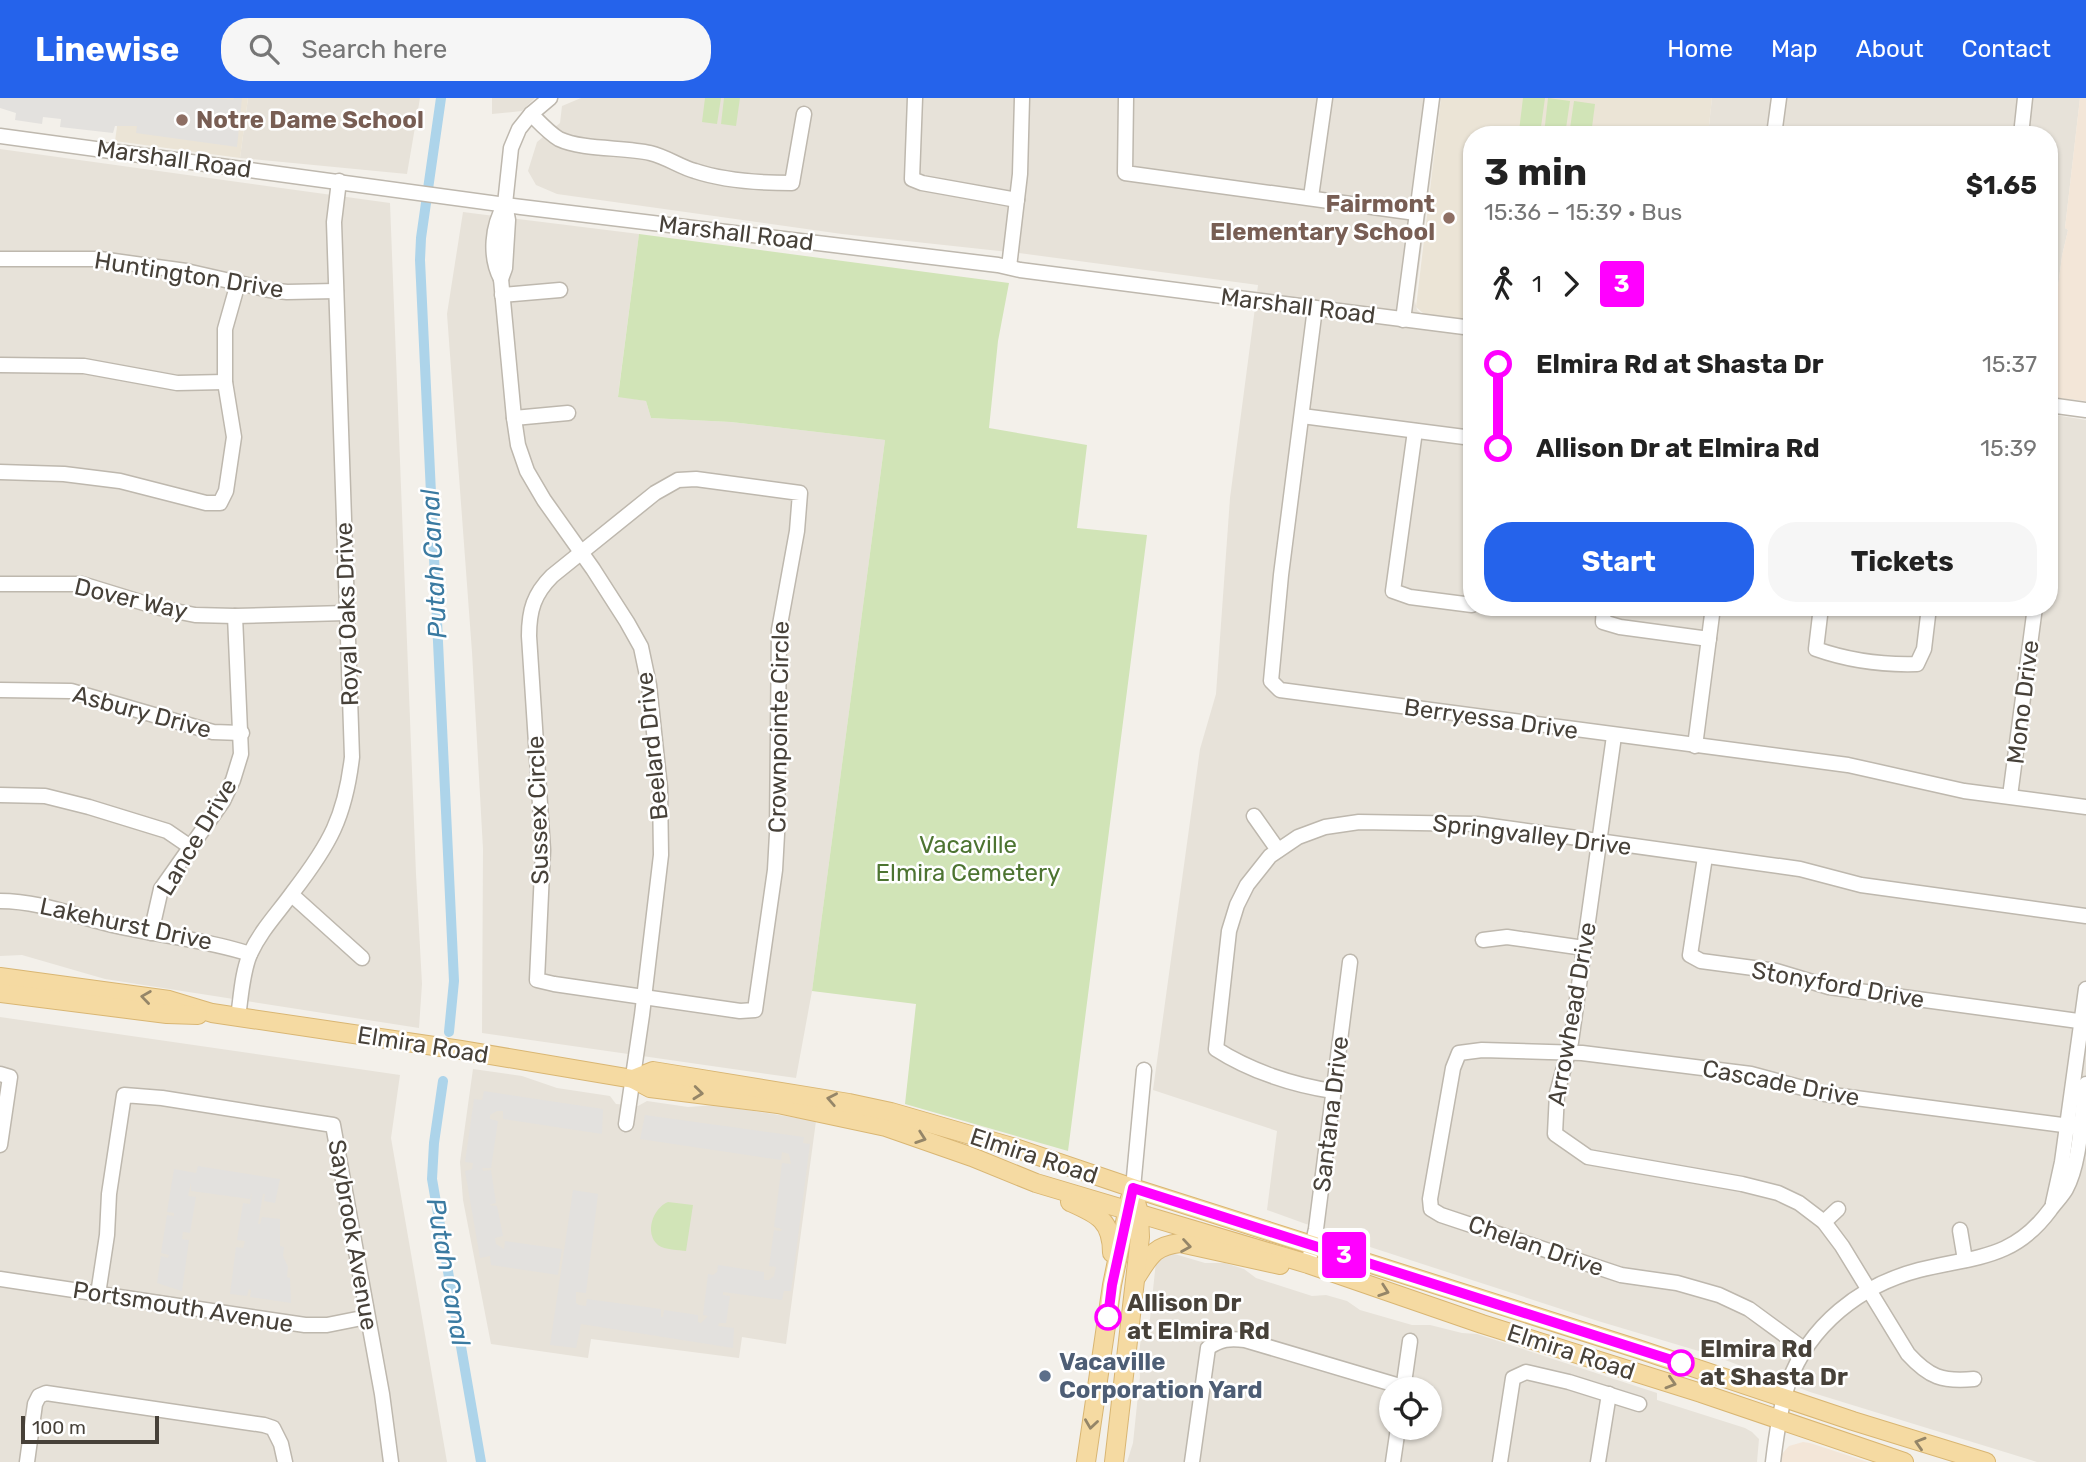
<!DOCTYPE html>
<meta charset="utf-8">
<style>
:root{--surface:#fff;--page:#f6f6f6;--text:#222;--muted:#767676;--accent:#2563eb}
body{margin:0;font-family:Rubik,sans-serif;background:var(--page);color:var(--text);height:100vh;display:flex;flex-direction:column;font-size:26px;white-space:nowrap}
*{box-sizing:border-box;margin:0}
p{font-size:23px;color:var(--muted)}
.icon{flex:none;width:38px;height:38px;fill:none;stroke:currentColor;stroke-width:2;stroke-linecap:round;stroke-linejoin:round}
.map{position:relative;flex:1;overflow:hidden}
.panel{position:absolute;left:1463px;top:28px;width:595px;height:490px;display:flex;flex-direction:column;background:var(--surface);border-radius:28px;box-shadow:0 2px 5px #0004}
.panel>*{flex:none}
.badge{padding:0 14px;border-radius:5px;font-size:24px;line-height:46px}
.buttons{position:absolute;left:1379px;top:1279px;display:grid;gap:14px}
.buttons a{display:grid;place-items:center;width:63px;height:63px;border-radius:50%;background:var(--surface);box-shadow:0 2px 5px #0004;font-size:35px}
.scale{position:absolute;left:21px;bottom:18px;width:138px;box-sizing:border-box;padding-left:7px;border:4px solid #474139;border-top:0;font-size:19px;line-height:24px;white-space:nowrap;color:#474139;-webkit-text-stroke:5px #fff;paint-order:stroke}
.map>.badge{position:absolute;translate:-50% -50%;box-shadow:0 0 0 4px #fff}
.legs{display:flex;align-items:center;gap:10px;height:77px;padding:0 21px;font-size:23px}
.legs p{margin-inline-start:auto}
.headline{display:flex;align-items:center;justify-content:space-between;height:119px;padding:0 21px}
h1{font-size:38px;font-weight:700;line-height:52px}
.primary-button{display:flex;gap:14px;margin-top:auto;padding:14px 21px}
.primary-button a{flex:1;height:80px;border-radius:28px;background:var(--accent);color:#fff;font-size:28px;font-weight:700;line-height:80px;text-align:center}
.primary-button a+a{background:var(--page);color:var(--text)}
ul{padding:0 21px;list-style:none}
li{display:flex;align-items:center;gap:24px;height:84px;font-size:26px}
li i{display:grid;place-items:center;width:10px;height:100%;margin:0 9px;background:currentColor}
li i::after{content:'';width:18px;height:18px;margin:-9px;border:5px solid;border-radius:50%;background:var(--surface)}
li p{margin-inline-start:auto}
li:first-child i{background:linear-gradient(#0000 50%,currentColor 0)}
li:last-child i{background:linear-gradient(currentColor 50%,#0000 0)}
header{display:flex;align-items:center;gap:42px;box-sizing:border-box;height:98px;padding:0 35px;background:var(--accent);color:#fff}
header strong{font-size:33px}
nav{display:flex;gap:38px;margin-inline-start:auto;font-size:24px}
.search{width:490px;height:63px;background:var(--page);display:flex;align-items:center;gap:18px;box-sizing:border-box;padding:0 24px;border-radius:28px;color:var(--muted);font-size:26px}
.map>svg:first-child{display:block}
</style>
<header>
<strong>Linewise</strong>
<div class="search"><svg class="icon" aria-label="search" viewBox="0 0 24 24"><circle cx="10" cy="10" r="6"/><path d="M15 15l6 6"/></svg>Search here</div>
<nav><a>Home</a><a>Map</a><a>About</a><a>Contact</a></nav>
</header>
<div class="map">
<svg width="2086" height="1364" viewBox="0 0 2086 1364">
<rect width="100%" height="100%" fill="#f3f0ea"/>
<g fill="#e7e2d9" fill-rule="evenodd">
<polygon points="248,0 420,0 407,76 240,60"/>
<polygon points="492,0 535,0 522,13 492,16"/>
<polygon points="581,0 1441,0 1415,203 1417,212 1422,216 1472,222 1472,509 2049,509 2049,316 2086,322 2086,1364 2037,1364 1810,1294 1712,1257 1598,1223 1367,1148 1267,1112 1277,1033 1153,992 1200,651 1216,596 1230,400 1258,187 1019,155 842,136 557,96 536,87 528,73 537,44 560,25 562,8"/>
<polygon points="1712,0 2080,0 2065,130 2068,132 2062,158 2049,258 2049,37 1708,37"/>
<polygon points="0,51 390,105 416,776 422,886 419,930 105,881 22,857 0,858"/>
<polygon points="463,114 639,136 618,298 646,303 651,320 731,324 885,342 812,893 796,980 482,935 483,751 472,554 447,216"/>
<polygon points="0,919 400,977 391,1040 447,1364 0,1364"/>
<polygon points="473,971 522,978 557,990 610,998 616,1006 638,1008 647,1003 688,1009 716,1007 816,1023 786,1246 742,1239 739,1260 591,1241 588,1260 491,1246 463,1102 460,1064"/>
<path d="M1168,1154l37,11h20l19,6 12,9 56,18 14,-1 21,6 13,9 52,15h18l32,8 15,1 180,59v7l88,28 7,4 7,7 -2,23h-630l6,-19 7,-67 -2,-15 3,-23 9,-19 6,-58zM1391,1292h39v38h-39z"/>
</g>
<g fill="#f3e6d8">
<polygon points="2080,0 2086,0 2086,303 2049,299 2049,258 2062,158 2068,132 2065,130"/>
<polygon points="1803,1344 1810,1345 1868,1364 1780,1364 1782,1356 1789,1348"/>
</g>
<g fill="#ebe4d6">
<polygon points="121,0 248,0 240,60 115,43"/>
<polygon points="1441,0 1712,0 1708,37 1472,37 1472,222 1424,216 1416,209"/>
</g>
<g fill="#d1e4b7">
<polygon points="705,0 721,0 717,26 702,24"/>
<polygon points="724,0 740,0 736,28 721,26"/>
<polygon points="1523,0 1545,0 1540,36 1519,33"/>
<polygon points="1548,0 1570,3 1565,37 1544,36"/>
<polygon points="1574,3 1595,6 1591,37 1569,37"/>
<polygon points="639,136 1009,185 998,243 989,330 1087,347 1077,430 1147,437 1068,1053 905,1006 916,906 812,893 885,342 731,324 651,320 646,303 618,299"/>
<path d="M668,1104l25,3 -7,46c-7,-1 -21,-1 -28,-6 -14,-12 -5,-37 10,-43z"/>
</g>
<g fill="#e3e1de">
<polygon points="0,0 216,0 233,2 234,0 242,0 237,49 136,35 137,28 115,28 113,35 60,29 61,21 43,19 42,26 15,22 16,15 0,10"/>
<polygon points="484,993 603,1011 602,1036 503,1021 503,1013 497,1013 490,1017 490,1021 498,1023 491,1070 482,1070 483,1073 491,1072 496,1105 489,1107 497,1108 503,1138 495,1140 496,1146 504,1151 505,1143 562,1151 558,1177 491,1167 490,1158 480,1160 465,1073 472,1071 473,1065 465,1064 474,1001 482,1002"/>
<polygon points="645,1017 804,1039 803,1045 810,1046 791,1193 784,1193 782,1202 723,1194 723,1197 730,1198 726,1225 719,1225 718,1228 734,1230 733,1250 581,1226 576,1250 550,1247 573,1092 598,1096 586,1195 576,1194 576,1205 579,1207 586,1208 587,1201 661,1211 661,1219 663,1219 664,1212 698,1217 698,1224 701,1225 708,1218 703,1217 708,1176 713,1177 717,1174 718,1167 764,1174 764,1182 769,1182 774,1178 776,1169 769,1168 774,1132 781,1133 782,1131 774,1129 782,1065 791,1066 789,1056 782,1054 781,1062 640,1041"/>
<polygon points="198,1068 280,1081 275,1105 264,1103 265,1096 263,1096 258,1126 260,1126 262,1119 280,1121 280,1148 284,1149 283,1158 288,1169 287,1179 290,1180 291,1205 250,1199 251,1192 249,1191 247,1198 230,1196 236,1149 243,1150 245,1143 237,1142 243,1105 250,1106 252,1094 250,1101 191,1093 191,1085 188,1098 196,1099 190,1135 183,1134 182,1141 189,1142 182,1193 157,1185 161,1158 168,1160 169,1157 161,1155 167,1117 174,1118 174,1115 167,1114 174,1071 196,1075"/>
</g>
<g fill="none" stroke-linecap="round" stroke-linejoin="round">
<g stroke="#add4ea" stroke-width="10">
<polyline points="441,0 421,140 420,162 454,883 449,934"/>
<polyline points="443,983 434,1045 432,1081 481,1364"/>
</g>
<g stroke="#beb8ae" stroke-width="17">
<g id="minor">
<polyline points="915,0 912,81 922,85 1017,102"/>
<polyline points="1126,0 1125,75 1416,115"/>
<path d="M531,16c8,8 18,19 28,25 23,11 66,8 91,14 17,4 30,14 45,18 30,10 66,12 97,12l12,-69"/>
<polyline points="1774,37 1779,0"/>
<polyline points="2021,37 2025,0"/>
<polyline points="0,38 521,109 998,167 1020,172 1472,230"/>
<polyline points="1311,99 1325,0"/>
<path d="M505,106c-13,22 -16,52 -4,75l4,-11 3,-48 -3,-16 6,-56 8,-19 12,-15 19,-16"/>
<polyline points="0,161 100,161 186,173 269,192 287,194 336,193"/>
<polyline points="1009,169 1020,76 1022,0"/>
<polyline points="501,181 514,320 518,347 527,373 544,402 593,471 627,524 641,549 649,587 660,690 661,757 642,917 626,1026"/>
<polyline points="502,197 560,192"/>
<polyline points="1315,210 1281,477 1271,583 1280,592 1848,667 1964,693 2086,709"/>
<polyline points="1403,222 1432,0"/>
<polyline points="0,267 84,268 177,285 225,284"/>
<polyline points="2049,307 2086,312"/>
<polyline points="1302,318 1472,340"/>
<polyline points="514,320 568,315"/>
<polyline points="1415,333 1393,493 1410,499 1472,507"/>
<polyline points="0,374 64,376 120,383 206,405 220,405 226,393 234,339 225,284 225,231 238,185"/>
<path d="M696,381l104,14 -3,38 -18,99 -2,204 -2,36 -20,140 -15,1 -186,-27 -17,-4 6,-130 -14,-214c0,-26 5,-42 23,-60l103,-83 23,-13z"/>
<polyline points="0,486 82,486 160,510 195,517 235,518 346,515"/>
<polyline points="1604,509 1603,524 1620,529 1709,541"/>
<path d="M1821,509l-5,42c31,11 68,16 101,15l7,-15 5,-42"/>
<polyline points="0,592 71,593 213,634 242,635"/>
<path d="M1614,638l-43,306 -14,51 -2,41 33,23 154,27 36,9 21,10 25,19 18,24 66,108c21,23 34,28 66,25"/>
<polyline points="1695,648 1713,509"/>
<polyline points="0,697 45,698 89,709 167,733 189,748"/>
<polyline points="2010,698 2035,509"/>
<polyline points="1254,718 1278,752"/>
<polyline points="1705,759 1690,857 1701,863 1776,873 1829,889 2086,924"/>
<polyline points="292,797 362,860"/>
<path d="M0,803c41,0 77,16 117,25 45,10 90,14 133,28"/>
<polyline points="151,835 161,791 223,703 233,682 241,656 235,518"/>
<polyline points="1483,842 1507,839 1584,850"/>
<path d="M238,919c3,-20 4,-44 12,-63 11,-24 28,-41 43,-62 37,-48 52,-75 59,-135l-18,-535 5,-41"/>
<polyline points="0,976 10,979 0,1047"/>
<path d="M1333,993c-40,-6 -83,-20 -117,-42l13,-118 8,-26 10,-20 23,-29 28,-19 27,-10 34,-5 118,2 323,45 61,16 225,31"/>
<polyline points="1133,1090 1144,972"/>
<polyline points="2053,1105 2062,1064 2086,891"/>
<polyline points="1824,1124 1838,1111"/>
<polyline points="1960,1132 1965,1162"/>
<polyline points="1308,1166 1316,1131 1350,864"/>
<polyline points="0,1181 305,1227 327,1227 367,1219"/>
<polyline points="98,1196 107,1137 109,1096 124,997 162,1000 333,1027 382,1296 391,1364"/>
<polyline points="1805,1252 1749,1211 1719,1197 1677,1185 1621,1177 1441,1117 1431,1111 1430,1101 1453,970 1459,955 1482,952 1582,955 1751,976 1825,996 2086,1030"/>
<polyline points="1403,1292 1410,1243"/>
<polyline points="27,1364 35,1306 39,1298 46,1295 264,1327 273,1330 281,1346 285,1364"/>
<path d="M1192,1364l16,-114c12,-9 22,-10 37,-8l158,47"/>
<polyline points="1393,1364 1398,1330"/>
<polyline points="1500,1364 1513,1280 1526,1274 1569,1284 1639,1306"/>
<polyline points="1598,1364 1609,1296"/>
<path d="M1773,1364c3,-25 7,-54 15,-78 21,-59 73,-99 131,-114 56,-14 94,-10 131,-60 5,-7 12,-14 16,-21 15,-28 15,-74 20,-105"/>
</g>
</g>
<g stroke="#d9b673" stroke-width="20">
<g id="major">
<polyline points="0,879 169,902 212,915 461,952 633,981 650,990 778,1006 886,1029 972,1059 1036,1085 1308,1166 1482,1226 1701,1295 1904,1364"/>
<polyline points="0,895 167,916 198,917"/>
<polyline points="633,981 653,973 849,1005 891,1014 1012,1049 1133,1090 1638,1251 1853,1323 1986,1364"/>
<path d="M1070,1104c27,12 42,18 42,51"/>
<path d="M1137,1178c13,-20 17,-30 43,-33l100,22"/>
<polyline points="1086,1364 1112,1187 1130,1100"/>
<polyline points="1114,1364 1140,1139 1139,1115 1136,1104"/>
</g>
</g>
<use href="#minor" stroke="#fff" stroke-width="14"/>
<use href="#major" stroke="#f5daa2" stroke-width="18"/>
</g>
<defs><path id="oneway-chevron" d="M-2-3.5L2.5 0L-2 3.5" fill="none" stroke-width="1.6" stroke-linecap="round" stroke-linejoin="round" transform="scale(1.75)"/></defs>
<g stroke="#958668">
<use href="#oneway-chevron" transform="translate(146 899) rotate(-172)"/>
<use href="#oneway-chevron" transform="translate(698 995) rotate(6)"/>
<use href="#oneway-chevron" transform="translate(832 1001) rotate(-169)"/>
<use href="#oneway-chevron" transform="translate(921 1040) rotate(19)"/>
<use href="#oneway-chevron" transform="translate(1186 1148) rotate(9)"/>
<use href="#oneway-chevron" transform="translate(1384 1193) rotate(19)"/>
<use href="#oneway-chevron" transform="translate(1671 1285) rotate(17)"/>
<use href="#oneway-chevron" transform="translate(1091 1326) rotate(98)"/>
<use href="#oneway-chevron" transform="translate(1920 1345) rotate(-163)"/>
</g>
<g fill="none" stroke-linecap="round" stroke-linejoin="round">
<g stroke="#fff" stroke-width="16">
<polyline id="line-1" points="1108,1219 1112,1187 1133,1090 1681,1265"/>
</g>
<use href="#line-1" stroke="#f0f" stroke-width="10"/>
</g>
<g fill="#8d6e63" stroke="#fff" stroke-width="2.5">
<circle cx="182" cy="22" r="7"/>
<circle cx="1449" cy="120" r="7"/>
</g>
<g fill="#fff" stroke="#f0f" stroke-width="3.5">
<circle cx="1108" cy="1219" r="12"/>
<circle cx="1681" cy="1265" r="12"/>
</g>
<circle fill="#5c6f8a" stroke="#fff" stroke-width="2.5" cx="1045" cy="1278" r="7"/>
<g text-anchor="middle" dominant-baseline="central" stroke-width="5" stroke-linejoin="round" paint-order="stroke">
<g font-size="24" font-weight="bold" fill="#785e54" stroke="#fff" text-anchor="start">
<text x="196" y="22">Notre Dame School</text>
<text x="1435" y="106" text-anchor="end">Fairmont<tspan x="1435" dy="28">Elementary School</tspan></text>
</g>
<g font-size="24" fill="#474139" stroke="#fff">
<text transform="translate(174 61) rotate(8)">Marshall Road</text>
<text transform="translate(736 135) rotate(7)">Marshall Road</text>
<text transform="translate(189 177) rotate(9)">Huntington Drive</text>
<text transform="translate(1298 208) rotate(7)">Marshall Road</text>
<text transform="translate(131 501) rotate(13)">Dover Way</text>
<text transform="translate(347 516) rotate(-92)">Royal Oaks Drive</text>
<text transform="translate(2023 604) rotate(-83)">Mono Drive</text>
<text transform="translate(142 614) rotate(15)">Asbury Drive</text>
<text transform="translate(1491 621) rotate(8)">Berryessa Drive</text>
<text transform="translate(779 629) rotate(-89)">Crownpointe Circle</text>
<text transform="translate(652 648) rotate(-96)">Beelard Drive</text>
<text transform="translate(538 712) rotate(-92)">Sussex Circle</text>
<text transform="translate(1532 737) rotate(7)">Springvalley Drive</text>
<text transform="translate(197 739) rotate(-59)">Lance Drive</text>
<text transform="translate(126 826) rotate(12)">Lakehurst Drive</text>
<text transform="translate(1838 887) rotate(10)">Stonyford Drive</text>
<text transform="translate(1572 916) rotate(-80)">Arrowhead Drive</text>
<text transform="translate(423 947) rotate(9)">Elmira Road</text>
<text transform="translate(1781 985) rotate(11)">Cascade Drive</text>
<text transform="translate(1331 1016) rotate(-83)">Santana Drive</text>
<text transform="translate(1034 1058) rotate(18)">Elmira Road</text>
<text transform="translate(353 1137) rotate(80)">Saybrook Avenue</text>
<text transform="translate(1536 1148) rotate(19)">Chelan Drive</text>
<text transform="translate(183 1209) rotate(9)">Portsmouth Avenue</text>
<text transform="translate(1571 1254) rotate(18)">Elmira Road</text>
</g>
<g font-size="24" fill="#4d7431" stroke="#fff">
<text x="968" y="747">Vacaville<tspan x="968" dy="28">Elmira Cemetery</tspan></text>
</g>
<g font-size="24" font-weight="bold" fill="#474139" stroke="#fff" text-anchor="start">
<text x="1127" y="1205">Allison Dr<tspan x="1127" dy="28">at Elmira Rd</tspan></text>
<text x="1700" y="1251">Elmira Rd<tspan x="1700" dy="28">at Shasta Dr</tspan></text>
</g>
<g font-size="24" font-weight="bold" fill="#4e5e75" stroke="#fff" text-anchor="start">
<text x="1059" y="1264">Vacaville<tspan x="1059" dy="28">Corporation Yard</tspan></text>
</g>
<g font-size="26" font-style="italic" fill="#3a7aa1" stroke="#fff">
<text transform="translate(434 466) rotate(-93)">Putah Canal</text>
<text transform="translate(448 1174) rotate(80)">Putah Canal</text>
</g>
</g>
</svg>
<div class="buttons">
<a><svg class="icon" aria-label="locate" viewBox="0 0 24 24"><circle cx="12" cy="12" r="6"/><path d="M12 2v4M12 18v4M2 12h4M18 12h4"/></svg></a>
</div>
<div class="scale">100 m</div>
<b class="badge" style="left:1344px;top:1157px;background:#f0f;color:#fff">3</b>
<section class="panel">
<div class="headline"><div><h1>3 min</h1><p>15:36 – 15:39 · Bus</p></div><b>$1.65</b></div>
<div class="legs"><svg class="icon" aria-label="walk" viewBox="0 0 24 24"><circle cx="13" cy="4" r="2"/><path d="M13 8l-2 6 4 7M11 14l-3 7M7 12l3-4h3l4 4"/></svg>1<svg class="icon" aria-label="forward" viewBox="0 0 24 24"><path d="M9 5l7 7-7 7"/></svg><b class="badge" style="background:#f0f;color:#fff">3</b></div>
<ul>
<li><i style="color:#f0f"></i><b>Elmira Rd at Shasta Dr</b><p>15:37</p></li>
<li><i style="color:#f0f"></i><b>Allison Dr at Elmira Rd</b><p>15:39</p></li>
</ul>
<div class="primary-button"><a>Start</a><a>Tickets</a></div>
</section>
</div>
